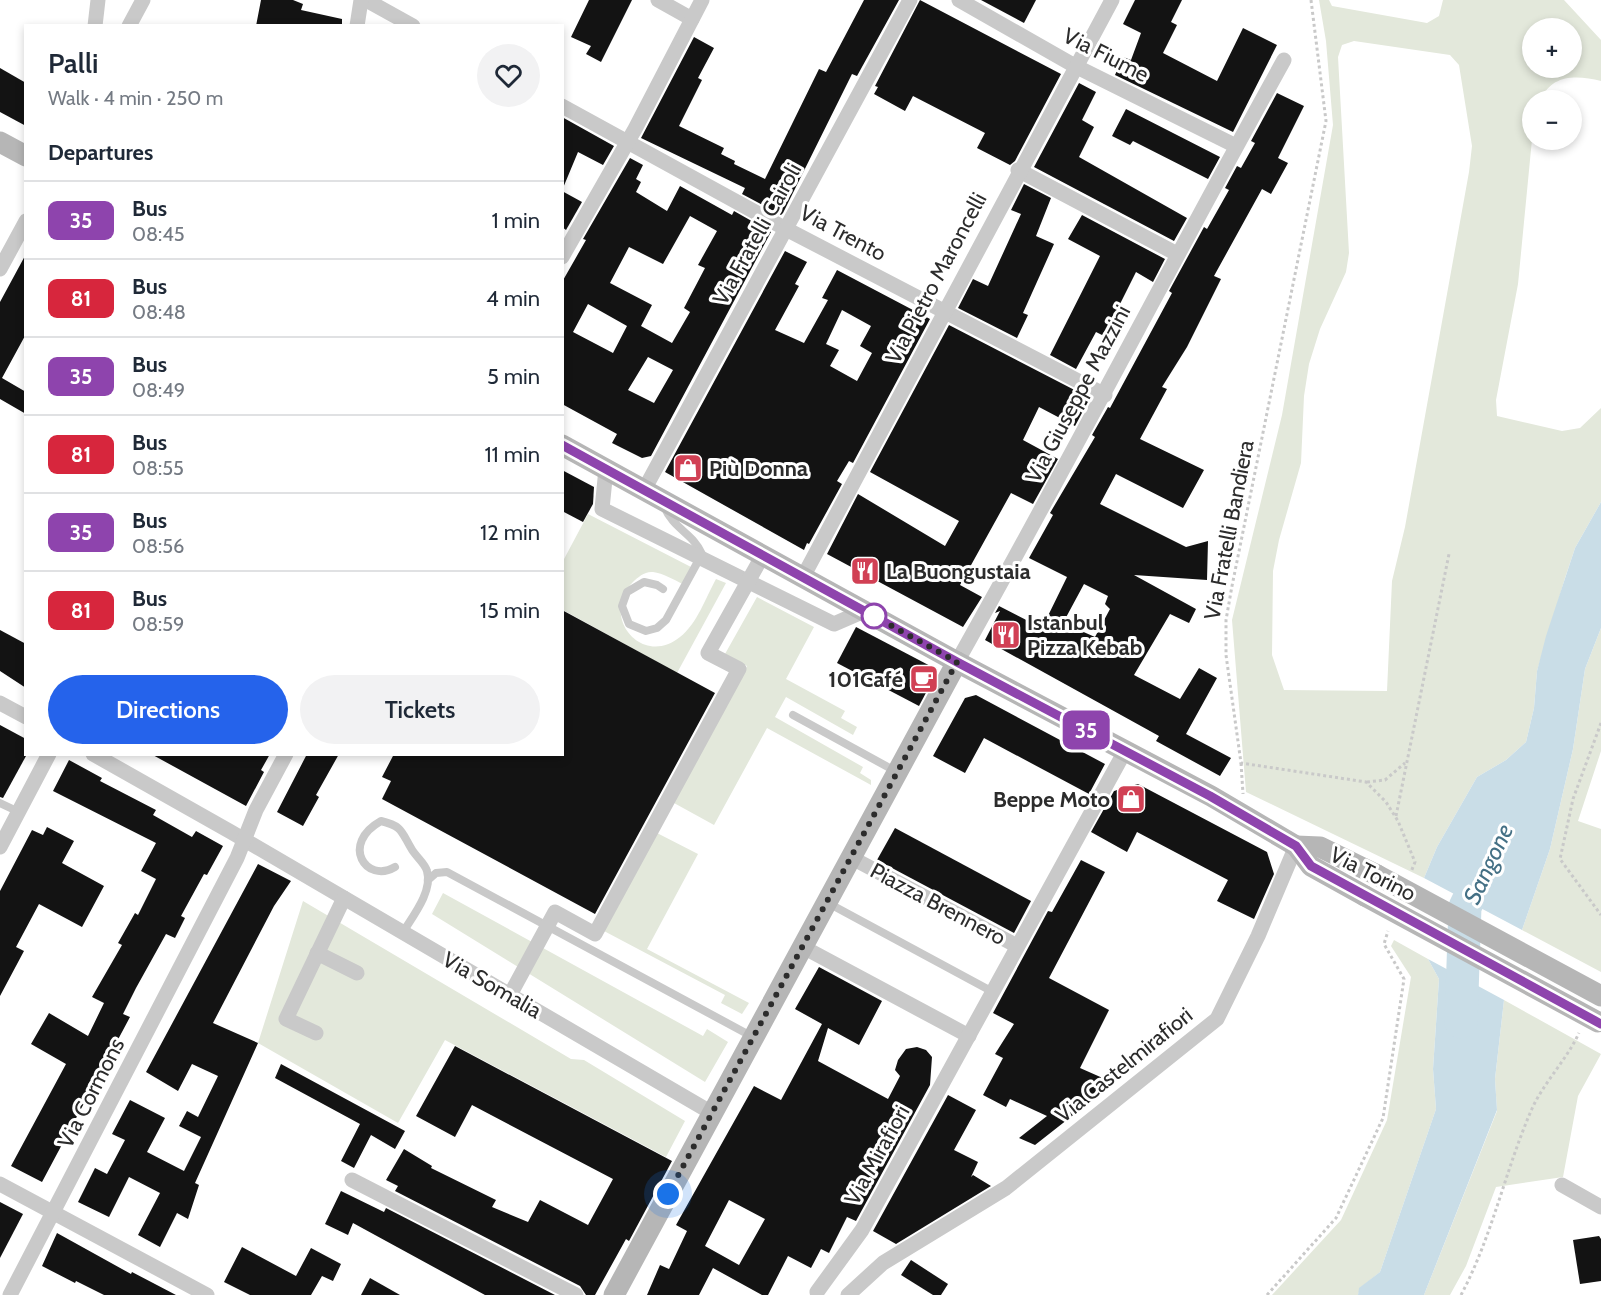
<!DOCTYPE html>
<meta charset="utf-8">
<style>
:root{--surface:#fff;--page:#f2f2f3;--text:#1f2937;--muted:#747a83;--line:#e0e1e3;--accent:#2563eb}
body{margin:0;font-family:Cabin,sans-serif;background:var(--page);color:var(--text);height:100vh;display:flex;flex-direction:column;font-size:22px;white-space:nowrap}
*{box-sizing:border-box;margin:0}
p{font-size:20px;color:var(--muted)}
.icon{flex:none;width:33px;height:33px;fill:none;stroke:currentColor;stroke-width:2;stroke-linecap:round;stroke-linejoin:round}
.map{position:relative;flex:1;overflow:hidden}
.side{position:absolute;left:24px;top:24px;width:540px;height:732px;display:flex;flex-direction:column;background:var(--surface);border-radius:0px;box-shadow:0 3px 9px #0003}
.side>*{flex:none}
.badge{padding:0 12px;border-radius:9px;font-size:21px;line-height:39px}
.fabs{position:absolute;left:1522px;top:18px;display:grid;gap:12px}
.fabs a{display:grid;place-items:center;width:60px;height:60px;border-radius:50%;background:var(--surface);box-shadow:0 3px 9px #0003;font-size:30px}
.you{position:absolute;width:30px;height:30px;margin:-15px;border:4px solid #fff;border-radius:50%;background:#1a73e8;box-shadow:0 0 0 9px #1a73e833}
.map>.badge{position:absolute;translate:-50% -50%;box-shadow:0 0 0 3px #fff}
h2{padding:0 24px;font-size:22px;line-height:54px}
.round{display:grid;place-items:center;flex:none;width:63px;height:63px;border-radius:32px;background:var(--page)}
.summary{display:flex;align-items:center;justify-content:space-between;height:102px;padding:0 24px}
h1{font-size:28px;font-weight:600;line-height:45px}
.cta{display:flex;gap:12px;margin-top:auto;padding:12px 24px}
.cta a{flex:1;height:69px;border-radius:36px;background:var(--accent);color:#fff;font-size:24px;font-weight:600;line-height:69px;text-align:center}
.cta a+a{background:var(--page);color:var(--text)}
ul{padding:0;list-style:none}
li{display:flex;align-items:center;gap:18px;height:78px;padding:0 24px;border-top:2px solid var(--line)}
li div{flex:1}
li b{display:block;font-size:22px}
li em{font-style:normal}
li .badge{min-width:66px;font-weight:700;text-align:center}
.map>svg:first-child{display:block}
</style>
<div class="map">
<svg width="1601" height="1295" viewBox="0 0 1601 1295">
<rect width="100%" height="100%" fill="#fff"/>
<g fill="#e3e8db" fill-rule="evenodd">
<path d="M1319,0h10l3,6 95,17 12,-7 4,-16h121l37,40v41c-24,-6 -50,-7 -60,19h-8v29l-15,155 -22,116 1,16 65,15 18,-3 21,-20v94l-26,46 -10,30 -28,93 -3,37 -8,34 -20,18 -29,17 -40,70 -13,31 -178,-86 -14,-172 50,-205 51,-290 -7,-84zM1533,28h39v40h-39zM1354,41l96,14 9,10 13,81 -3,26 -64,355 -13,54 -5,110 -103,-1 -12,-35 1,-84 6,-31 22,-77 3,-67 5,-32 11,-35 26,-57 3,-19 -11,-196 4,-12z"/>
<path d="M588,514l103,53 -8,17c-9,-4 -20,-11 -30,-12 -8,-1 -15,5 -20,10 -34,34 9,86 47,55 17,-13 26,-40 36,-58l10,4 -49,90 -114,-63v-49z"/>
<polygon points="757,597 814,627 786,679 845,711 841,718 857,727 853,735 786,697 775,717 863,767 860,773 871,780 871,785 767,728 714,825 674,803 747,666 725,654"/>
<polygon points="1601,628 1601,751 1578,821 1601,829 1601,972 1522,930 1550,849 1573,749 1585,669"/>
<polygon points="657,833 698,854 647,949 749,1003 742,1014 721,1003 725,995 604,931"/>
<polygon points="443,893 703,1036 707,1029 728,1042 705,1082 432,914"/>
<polygon points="303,901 571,1059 584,1060 685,1121 666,1157 445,1040 398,1123 258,1043"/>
<polygon points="1394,940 1428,959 1439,979 1433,1069 1436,1109 1380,1272 1360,1288 1358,1295 1272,1295 1341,1220 1387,1120 1411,977 1391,946"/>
<polygon points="1504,1000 1601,1054 1578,1096 1563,1177 1496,1187 1466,1266 1450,1295 1424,1295 1497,1111 1495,1079"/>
</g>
<g fill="#c9dde7">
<polygon points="1601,502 1601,628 1585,669 1573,749 1550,849 1522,930 1424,878 1437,847 1477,777 1506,760 1526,742 1534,708 1537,671 1546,636 1575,548"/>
<polygon points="1428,959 1504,1000 1495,1079 1497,1110 1424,1295 1358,1295 1359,1288 1380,1272 1436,1109 1433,1069 1439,979"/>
</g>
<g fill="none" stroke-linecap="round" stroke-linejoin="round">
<polyline stroke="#c9dde7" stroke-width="33" points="1461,1022 1465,907 1488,860"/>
</g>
<g fill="#131313" fill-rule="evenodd">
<polygon points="261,0 293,0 303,4 301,10 342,19 342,26 256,26"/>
<polygon points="589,0 632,0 601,62 586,54 591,46 571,37"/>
<polygon points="864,0 899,0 857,76 852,74 783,213 781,215 742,194 745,188 641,138 694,37 714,48 698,78 702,80 679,126 724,148 721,154 735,161 734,164 765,179 819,69 826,72"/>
<polygon points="920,0 1061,74 1015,161 1010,165 977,148 985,133 913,96 905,111 874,94 878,87 875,86"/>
<polygon points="981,0 1036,0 1024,23"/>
<polygon points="1135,0 1182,0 1171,22 1177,25 1163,53 1217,81 1243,28 1277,45 1233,132 1115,75 1123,57 1131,60 1141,33 1123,24"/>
<polygon points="0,68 26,83 26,126 0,112"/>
<polygon points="1079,83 1096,92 1082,120 1094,127 1079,157 1187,218 1174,241 1034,167"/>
<path d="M1277,93l27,13 -26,52 10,5 -17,31 -9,-5 -48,87 7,3 -34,68 -25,40 5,2 -27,50 64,31 -21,38 -67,-34 -16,30 86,43 22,-6 -1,39 -73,-5 62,34 -7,14 -19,-9 -36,61 46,24 19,-31 18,10 -31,56 45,24 -11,18 -64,-35 3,-5 -174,-96 15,-29 -5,2 4,-7 43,22 25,-51 -38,-19 24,-43 -3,-2 45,-76 -3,-2 16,-28 2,1 62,-115 -3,-2 35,-64 3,2 22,-39 -4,-2 12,-22 4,2 14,-25 -4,-2zM1084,584l24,12 -3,8 5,5 -15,28 -32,-14z"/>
<polygon points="1126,109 1220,157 1208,179 1133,141 1130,145 1112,136"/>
<polygon points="562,117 614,146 603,165 578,152 563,188"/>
<path d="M630,158l13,7 -7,14 5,3 -5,10 31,19 13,-25 52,29 2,-4 37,21 -120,224 -9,2 -30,-15 5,-9 -55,-30v-122l24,-42 -3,-1zM690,216l27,15 -19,34 7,3 -21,40 6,4 -18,31 -31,-17 11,-21 -42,-22 19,-36 34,17zM588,304l39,22 -14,27 -40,-21zM648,357l25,13 -19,33 -26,-13z"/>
<polygon points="1024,184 1051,198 1036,236 1054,244 1023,313 1028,315 1017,338 958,308 973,279 988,286 1021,214 1011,210"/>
<polygon points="562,191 582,202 566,230 562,227"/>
<polygon points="1082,215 1165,259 1153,282 1136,272 1104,336 1096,332 1076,369 1050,355 1100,256 1068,239"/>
<path d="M785,251l22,11 -12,22 4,2 -24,44 29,13 24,-43 -6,-2 15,-28 93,49 -77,144 -4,-2 -12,20 5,3 -33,60 -2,-1 -3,7 -139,-78zM842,310l29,16 -11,20 12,7 -15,28 -27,-15 9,-16 -13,-6z"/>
<polygon points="26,254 26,334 2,378 26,392 26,414 0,399 0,302"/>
<polygon points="949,325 1090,398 1075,426 1039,407 1023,440 1058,459 1033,504 1011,493 960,585 982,597 963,627 827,554 858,494 945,546 959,521 870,472"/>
<polygon points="562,470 594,487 593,504 583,522 562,511"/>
<polygon points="562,610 715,693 595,914 382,799 391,781 382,777 394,754 562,754"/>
<polygon points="856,627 938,670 919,706 837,663"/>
<polygon points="0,630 26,644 26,688 0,671"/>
<polygon points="976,695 1105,764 1089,794 984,738 965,773 933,756 965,698"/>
<polygon points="0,725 26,739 26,756 3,798 0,797"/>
<polygon points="151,754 270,754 261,770 264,772 246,806"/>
<polygon points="307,754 339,754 316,795 319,797 303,826 277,812"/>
<polygon points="69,760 102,778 100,781 156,810 153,815 192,837 196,831 223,846 207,875 204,874 181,916 185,918 175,938 166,934 136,988 123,1014 130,1017 42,1182 11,1166 66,1064 31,1044 49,1013 88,1036 104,1003 92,997 122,945 118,943 135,913 138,915 156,879 141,871 156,843 53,791"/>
<polygon points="1138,784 1267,852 1274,874 1254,919 1217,901 1228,880 1137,832 1127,852 1091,832 1114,791"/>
<polygon points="47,827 74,841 62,863 104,886 82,927 39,904 16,947 24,951 0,996 0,891 32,830 43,835"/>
<polygon points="895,828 1031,901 1014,933 877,860"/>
<polygon points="1081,860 1105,872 1049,978 1109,1010 1080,1068 1114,1083 1035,1145 1019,1138 1047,1116 1010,1099 1006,1107 983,1095 1003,1058 995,1054 1014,1024 993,1013 1048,911 1052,912"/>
<polygon points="258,864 291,881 274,906 213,1023 258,1043 195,1183 199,1185 188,1219 177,1213 160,1247 138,1235 160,1193 129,1177 109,1217 78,1202 95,1168 107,1174 125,1140 112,1134 130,1100 165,1118 147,1152 184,1171 201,1137 179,1126 187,1111 198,1117 218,1076 192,1064 178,1091 146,1072"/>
<path d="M819,967l63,34 -23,44 -31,-17 -10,33 70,38 12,-23 -5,-6 3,-10 8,-11 11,-2 9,3 6,7 -2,28 -74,136 -9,-4 -18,36 -8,-4 -10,19 -23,-12 -20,39h-6l-49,-27 -14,27h-52l13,-30 9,4 18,-38 -11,-6 78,-139 27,14 41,-76 -27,-15zM729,1200l36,19 -26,46 -34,-19z"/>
<polygon points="455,1046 672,1161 629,1241 626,1239 595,1295 586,1295 580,1286 395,1191 398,1186 386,1180 404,1149 432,1166 431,1168 496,1200 492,1207 528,1222 540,1200 588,1225 613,1179 472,1105 455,1137 416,1116"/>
<polygon points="281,1064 405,1131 395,1149 371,1135 354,1168 341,1161 360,1124 275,1078"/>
<polygon points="948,1095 976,1110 954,1150 978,1162 971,1177 973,1175 991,1186 896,1244 873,1231"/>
<polygon points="341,1191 384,1212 386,1208 555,1295 485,1295 353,1223 348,1235 325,1224"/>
<polygon points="0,1202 23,1214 0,1258"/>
<polygon points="57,1233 131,1274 132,1272 176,1295 104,1295 76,1281 75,1283 42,1266"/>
<polygon points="1599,1236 1601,1239 1601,1281 1580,1284 1573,1240"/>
<polygon points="242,1247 296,1276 311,1248 341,1264 333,1281 322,1276 311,1295 250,1295 224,1282"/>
<polygon points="911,1260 948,1284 941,1295 933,1295 901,1275"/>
<polygon points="370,1278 400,1295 361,1295"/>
</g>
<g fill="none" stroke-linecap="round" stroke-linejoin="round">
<g stroke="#c9c9c9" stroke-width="3" stroke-dasharray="3 3" stroke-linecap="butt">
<polyline points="1311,0 1326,121 1232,586 1226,620 1226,655 1241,763 1366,782 1386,802 1398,821 1415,862 1411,872"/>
<polyline points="1601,723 1573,799 1560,859 1601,915"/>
<polyline points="1241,763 1243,794"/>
<polyline points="1367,782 1385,780 1405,763"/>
<polyline points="1396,816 1449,554"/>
<polyline points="1267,1295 1336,1218 1383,1118 1404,979 1384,944 1388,931"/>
<path d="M1461,1295c31,-58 44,-124 70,-184 12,-28 35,-50 48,-78"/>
</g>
<g stroke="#c9c9c9" stroke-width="8">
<path d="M663,589l-6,-4 -13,-3 -17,10 -5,14 7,18 17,7 11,-3 9,-8 36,-66c-9,-21 -29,-25 -38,-48"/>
<polyline points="793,715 897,772"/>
<polyline points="0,803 19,812"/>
<path d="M395,867c-29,17 -55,-23 -14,-46 21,5 20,10 30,27 4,8 14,15 16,23 6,20 -14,45 -24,61"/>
<polyline points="428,880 436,873 447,872 753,1037"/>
<polyline points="828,903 993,992"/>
</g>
<g stroke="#c9c9c9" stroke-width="15">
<polyline points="366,0 413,26"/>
<polyline points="658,0 692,19"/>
<polyline points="959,0 1075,66 1236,146"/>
<polyline points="95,26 98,0"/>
<polyline points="129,26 143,0"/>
<polyline points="357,26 361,0"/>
<polyline points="562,106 786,229 1105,395"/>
<polyline points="1018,170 1177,254"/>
<polyline points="562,257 635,129 702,0"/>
<polyline points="0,269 26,221"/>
<polyline points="606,469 602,509 834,624 864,611"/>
<polyline points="644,490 910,0"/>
<polyline points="803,577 1112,0"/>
<path d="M957,662c112,-199 216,-402 327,-602"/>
<polyline points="0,703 26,717"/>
<polyline points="93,754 231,832 712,1113"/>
<polyline points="0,847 49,754"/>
<polyline points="852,858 1017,946"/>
<polyline points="803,947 969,1036"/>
<polyline points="317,953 357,973"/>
<polyline points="510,995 555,912 595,934 739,669 708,653 763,555"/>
<polyline points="316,1033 286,1019 344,898"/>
<polyline points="352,1180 576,1295"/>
<polyline points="0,1184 207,1295"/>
<polyline points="1562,1185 1601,1207"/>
<polyline points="817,1292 862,1230 1125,751"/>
<polyline points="10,1295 237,858 256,810 286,754"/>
<polyline points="848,1295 883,1263 1006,1188 1217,1019 1258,936 1296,846"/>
</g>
<g stroke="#b6b6b6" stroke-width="21">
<polyline points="0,142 26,156"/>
<polyline points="562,445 957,662 1211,796 1296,846 1311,866 1365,896"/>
<polyline points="1296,846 1320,847 1377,875"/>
<polyline points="614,1295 957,662"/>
</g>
<g stroke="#b6b6b6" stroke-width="21">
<polyline points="1377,875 1601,996"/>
<polyline points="1365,896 1598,1022"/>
</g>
</g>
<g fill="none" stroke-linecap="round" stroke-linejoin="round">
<g stroke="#fff" stroke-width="14">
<polyline id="line" points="562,445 957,662 1210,796 1296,846 1311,866 1601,1024"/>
</g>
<use href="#line" stroke="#8e44ad" stroke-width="9"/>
<polyline stroke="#2c2c2c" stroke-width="6" stroke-dasharray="0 10.8" points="668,1194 957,662 874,616"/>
</g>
<defs>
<g id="shop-square" transform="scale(1.5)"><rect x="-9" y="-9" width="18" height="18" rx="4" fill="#d14054" stroke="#fff"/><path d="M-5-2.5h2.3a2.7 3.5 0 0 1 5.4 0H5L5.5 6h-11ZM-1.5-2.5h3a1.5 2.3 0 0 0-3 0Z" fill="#fff"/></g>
<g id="restaurant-square" transform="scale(1.5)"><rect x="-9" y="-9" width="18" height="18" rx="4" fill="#d14054" stroke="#fff"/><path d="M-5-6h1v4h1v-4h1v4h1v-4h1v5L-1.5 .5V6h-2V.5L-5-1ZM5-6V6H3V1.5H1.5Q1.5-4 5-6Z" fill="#fff"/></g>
<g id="cafe-square" transform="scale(1.5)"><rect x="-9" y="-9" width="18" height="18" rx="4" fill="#d14054" stroke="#fff"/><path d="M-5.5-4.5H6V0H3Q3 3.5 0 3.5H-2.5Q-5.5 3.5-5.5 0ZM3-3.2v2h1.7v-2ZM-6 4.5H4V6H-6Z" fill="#fff"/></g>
</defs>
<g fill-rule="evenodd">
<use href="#shop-square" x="688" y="468"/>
<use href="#restaurant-square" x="865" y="571"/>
<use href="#restaurant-square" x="1006" y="635"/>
<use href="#cafe-square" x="924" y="679"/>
<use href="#shop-square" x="1131" y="799"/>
</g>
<circle fill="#fff" stroke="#8e44ad" stroke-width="3" cx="874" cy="616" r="12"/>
<g text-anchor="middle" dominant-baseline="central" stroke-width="6" stroke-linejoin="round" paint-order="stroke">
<g font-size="22" fill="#2c2c2c" stroke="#fff">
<text transform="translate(1106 55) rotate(27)">Via Fiume</text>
<text transform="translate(843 233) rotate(28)">Via Trento</text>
<text transform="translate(757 234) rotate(-61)">Via Fratelli Cairoli</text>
<text transform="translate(936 278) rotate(-62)">Via Pietro Maroncelli</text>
<text transform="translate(1078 394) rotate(-62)">Via Giuseppe Mazzini</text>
<text transform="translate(1229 530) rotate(-79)">Via Fratelli Bandiera</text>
<text transform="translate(1373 874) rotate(27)">Via Torino</text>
<text transform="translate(938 904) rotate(28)">Piazza Brennero</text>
<text transform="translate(492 985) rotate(30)">Via Somalia</text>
<text transform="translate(1124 1065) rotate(-39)">Via Castelmirafiori</text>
<text transform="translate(91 1093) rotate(-63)">Via Cormons</text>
<text transform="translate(877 1155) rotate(-61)">Via Mirafiori</text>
</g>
<g font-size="22" font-weight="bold" fill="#2c2c2c" stroke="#fff" text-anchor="start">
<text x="709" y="468">Più Donna</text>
<text x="886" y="571">La Buongustaia</text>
<text x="1027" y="622">Istanbul<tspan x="1027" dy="25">Pizza Kebab</tspan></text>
<text x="903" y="679" text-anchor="end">101Café</text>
<text x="1110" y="799" text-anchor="end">Beppe Moto</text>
</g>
<g font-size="24" font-style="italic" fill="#447085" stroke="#fff">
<text transform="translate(1488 864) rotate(-65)">Sangone</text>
</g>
</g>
</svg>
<div class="fabs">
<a>+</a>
<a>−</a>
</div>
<div class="you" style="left:668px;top:1194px"></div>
<b class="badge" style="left:1086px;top:730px;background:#8e44ad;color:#fff">35</b>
<section class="side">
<div class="summary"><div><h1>Palli</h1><p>Walk · 4 min · 250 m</p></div><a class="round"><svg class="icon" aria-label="heart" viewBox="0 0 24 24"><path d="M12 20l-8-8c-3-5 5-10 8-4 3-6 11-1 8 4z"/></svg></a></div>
<h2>Departures</h2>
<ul>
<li><span class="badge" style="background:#8e44ad;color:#fff">35</span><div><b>Bus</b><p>08:45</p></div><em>1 min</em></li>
<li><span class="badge" style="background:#d7263d;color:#fff">81</span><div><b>Bus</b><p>08:48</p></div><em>4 min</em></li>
<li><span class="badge" style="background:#8e44ad;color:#fff">35</span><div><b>Bus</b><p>08:49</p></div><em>5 min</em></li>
<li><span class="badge" style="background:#d7263d;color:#fff">81</span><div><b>Bus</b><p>08:55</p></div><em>11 min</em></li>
<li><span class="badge" style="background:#8e44ad;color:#fff">35</span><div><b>Bus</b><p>08:56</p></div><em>12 min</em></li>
<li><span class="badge" style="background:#d7263d;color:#fff">81</span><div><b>Bus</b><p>08:59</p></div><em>15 min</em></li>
</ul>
<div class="cta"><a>Directions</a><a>Tickets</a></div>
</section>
</div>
